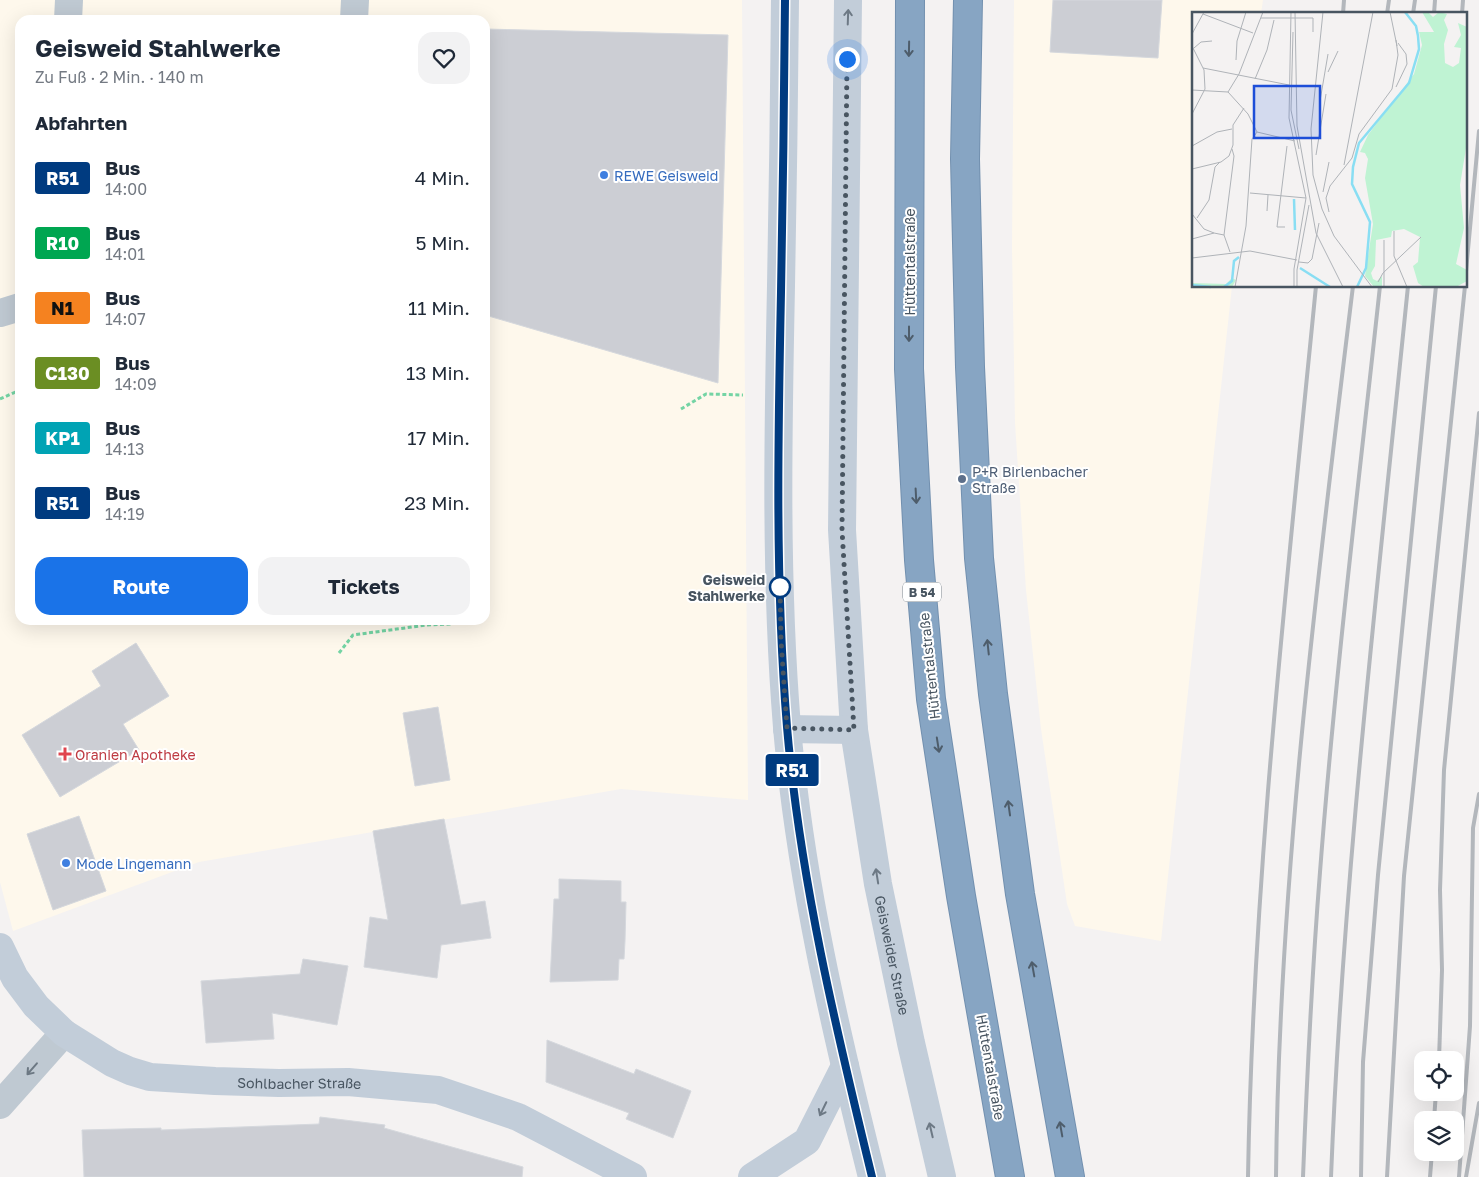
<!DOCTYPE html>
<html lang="de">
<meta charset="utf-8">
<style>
:root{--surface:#fff;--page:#f2f2f3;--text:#1f2937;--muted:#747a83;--accent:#1a73e8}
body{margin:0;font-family:"Golos Text",sans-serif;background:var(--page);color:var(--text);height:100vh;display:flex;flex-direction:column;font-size:19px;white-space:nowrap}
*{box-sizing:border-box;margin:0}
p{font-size:16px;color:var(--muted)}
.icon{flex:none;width:28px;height:28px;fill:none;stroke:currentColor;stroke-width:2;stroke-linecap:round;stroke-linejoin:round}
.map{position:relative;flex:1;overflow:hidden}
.panel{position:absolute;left:15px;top:15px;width:475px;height:610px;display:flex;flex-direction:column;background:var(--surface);border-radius:15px;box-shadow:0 5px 20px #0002}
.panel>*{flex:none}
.badge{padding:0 10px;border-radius:4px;font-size:18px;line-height:32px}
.buttons{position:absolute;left:1414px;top:1051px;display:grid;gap:10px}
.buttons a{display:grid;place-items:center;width:50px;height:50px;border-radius:10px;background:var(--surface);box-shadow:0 5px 20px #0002;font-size:25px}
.you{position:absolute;width:25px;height:25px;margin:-12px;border:4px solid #fff;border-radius:50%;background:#1a73e8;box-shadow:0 0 0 8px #1a73e833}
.map>.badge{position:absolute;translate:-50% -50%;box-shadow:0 0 0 2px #fff}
h2{padding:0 20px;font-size:19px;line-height:45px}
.round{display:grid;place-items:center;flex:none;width:52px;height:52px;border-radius:15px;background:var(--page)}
.headline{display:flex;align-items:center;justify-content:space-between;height:85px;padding:0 20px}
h1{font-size:24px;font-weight:700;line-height:38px}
.button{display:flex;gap:10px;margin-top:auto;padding:10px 20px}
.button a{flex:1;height:58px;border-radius:15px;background:var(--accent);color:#fff;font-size:20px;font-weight:700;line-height:58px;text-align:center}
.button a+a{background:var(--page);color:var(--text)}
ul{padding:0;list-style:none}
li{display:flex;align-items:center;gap:15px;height:65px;padding:0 20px}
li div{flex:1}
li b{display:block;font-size:19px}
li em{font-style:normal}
li .badge{min-width:55px;font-weight:700;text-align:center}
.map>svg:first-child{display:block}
</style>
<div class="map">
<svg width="1479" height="1177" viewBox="0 0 1479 1177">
<rect width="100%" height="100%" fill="#f4f2f2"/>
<g fill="#fef8ec" fill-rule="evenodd">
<path d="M0,0h742l6,800 -127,-11 -422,73 -186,69 -13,-49zM20,20h465v600h-465z"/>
<polygon points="1014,0 1263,0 1261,14 1193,14 1193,286 1232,286 1161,941 1075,926 1067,904 1041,729 1026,590 1015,423 1012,248"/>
</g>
<g fill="#ccced4" stroke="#d5d8dd">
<polygon points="1053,0 1162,0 1158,58 1050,52"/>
<polygon points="485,29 728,35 718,383 485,315"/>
<polygon points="136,643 169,696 123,724 139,750 60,797 22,735 101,686 92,671"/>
<polygon points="438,707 450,780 415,786 403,713"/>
<polygon points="79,816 106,891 53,910 27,834"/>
<polygon points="444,819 461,905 485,901 491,938 441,945 437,978 364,967 370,917 388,920 373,831"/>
<polygon points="559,879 621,881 621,902 626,902 625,941 624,959 619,959 618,980 550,982 554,899 559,899"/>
<polygon points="303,959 348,966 337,1025 272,1013 274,1039 206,1043 201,981 300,974"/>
<polygon points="547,1040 634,1074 636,1069 691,1091 673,1138 626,1119 629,1113 546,1082"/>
<polygon points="320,1117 385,1125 384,1128 523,1167 522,1177 84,1177 82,1130 161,1128 161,1130 319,1124"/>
</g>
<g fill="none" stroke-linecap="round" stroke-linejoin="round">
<g stroke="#7290af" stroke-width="30">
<g id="highway">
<polyline points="910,0 909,369 919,560 931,699 961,896 1010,1177"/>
<polyline points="968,0 965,159 970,367 979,558 993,694 1020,894 1070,1177"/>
</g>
</g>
<g stroke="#74d4a4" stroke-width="3" stroke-dasharray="4 2.5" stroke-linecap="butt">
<polyline points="0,399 20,390"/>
<polyline points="681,409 706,394 743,395"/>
<polyline points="339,653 353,635 427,625 453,624"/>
</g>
<g stroke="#bfc9d2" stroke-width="28">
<polyline points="68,20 69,0"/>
<polyline points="354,20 355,0"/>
<polyline points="0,313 20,307"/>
<polyline points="0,1105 64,1033"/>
</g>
<g stroke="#c2cdd9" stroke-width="28">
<path d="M785,0c-1,95 -2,191 -4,286 -3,147 -6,294 6,441 13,152 48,302 85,450"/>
<path id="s1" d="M848,0l-6,530 12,200 24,154 33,159 31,134"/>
<polyline points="787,729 854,730"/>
<path id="s2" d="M0,947l15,31 21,28 28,27 48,30 18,8 20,6 65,4 64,2 69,-1 90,8 80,27 115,60"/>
<polyline points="752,1177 807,1141 845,1066"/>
</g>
<use href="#highway" stroke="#87a5c3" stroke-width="28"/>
<g stroke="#b3b7bc" stroke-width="4">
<polyline points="1343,14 1344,0"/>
<polyline points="1387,14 1389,0"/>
<polyline points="1413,14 1415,0"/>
<polyline points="1434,14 1435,0"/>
<polyline points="1462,14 1463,0"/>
<polyline points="1465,282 1479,131"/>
<polyline points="1439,1060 1442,970 1440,890 1444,770 1479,413"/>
<polyline points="1434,1120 1436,1092"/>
<path d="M1248,1177c5,-298 39,-595 68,-891"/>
<path d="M1276,1177c3,-298 41,-595 77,-891"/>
<path d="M1303,1177c4,-102 9,-204 17,-305 15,-196 39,-391 60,-586"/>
<path d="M1331,1177c12,-298 47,-594 77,-891"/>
<polyline points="1361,1177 1363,1062 1378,875 1436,286"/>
<polyline points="1387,1177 1404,876 1465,286"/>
<polyline points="1430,1177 1432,1152"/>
<polyline points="1459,1177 1470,1026 1473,828 1479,794"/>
<polyline points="1466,1177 1479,1103"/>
</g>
</g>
<defs><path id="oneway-shaft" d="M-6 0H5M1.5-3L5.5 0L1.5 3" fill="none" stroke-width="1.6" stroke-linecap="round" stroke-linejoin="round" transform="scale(1.25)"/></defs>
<g stroke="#6d7985">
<use href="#oneway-shaft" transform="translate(848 17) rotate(-88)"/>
<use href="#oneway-shaft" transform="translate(877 876) rotate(-99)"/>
<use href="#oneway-shaft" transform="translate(823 1109) rotate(116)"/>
<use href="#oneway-shaft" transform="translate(931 1130) rotate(-103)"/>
</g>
<g stroke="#4e5d6b">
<use href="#oneway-shaft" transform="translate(909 49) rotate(91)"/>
<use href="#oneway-shaft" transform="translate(909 334) rotate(90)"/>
<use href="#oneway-shaft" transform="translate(916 496) rotate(87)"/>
<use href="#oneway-shaft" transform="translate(988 647) rotate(-96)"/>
<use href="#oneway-shaft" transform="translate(938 745) rotate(81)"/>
<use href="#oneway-shaft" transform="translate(1009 808) rotate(-98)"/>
<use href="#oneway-shaft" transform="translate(1033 969) rotate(-100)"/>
<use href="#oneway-shaft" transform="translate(1061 1129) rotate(-100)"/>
</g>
<use stroke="#6c7883" href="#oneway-shaft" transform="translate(32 1069) rotate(131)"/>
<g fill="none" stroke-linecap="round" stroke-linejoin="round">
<g stroke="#fff" stroke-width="11">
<path id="line" d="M785,0c-1,97 -2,195 -4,292 -3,145 -6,290 6,435 13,152 49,302 85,450"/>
</g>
<use href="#line" stroke="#003b80" stroke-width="8"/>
<polyline stroke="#485561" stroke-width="5" stroke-dasharray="0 9" points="780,587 780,585 781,640 787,728 854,730 842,530 847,59"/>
</g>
<g fill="#3f7fe0" stroke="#fff" stroke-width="2">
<circle cx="604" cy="175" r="5"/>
<circle cx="66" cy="863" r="5"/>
</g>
<circle fill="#5c6f8a" stroke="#fff" stroke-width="2" cx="962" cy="479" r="5"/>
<circle fill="#fff" stroke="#003b80" stroke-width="2.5" cx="780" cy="587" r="10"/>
<path fill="#e0444e" stroke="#fff" stroke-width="2" d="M62.5 746.5h5v5h5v5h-5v5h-5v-5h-5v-5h5z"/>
<g text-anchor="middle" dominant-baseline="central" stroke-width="4" stroke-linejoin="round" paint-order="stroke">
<rect fill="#fff" stroke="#7f8890" stroke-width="1" x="903" y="582.5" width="38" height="19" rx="4"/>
<g font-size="12" font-weight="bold" fill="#485561">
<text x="922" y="592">B 54</text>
</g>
<g font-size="14" fill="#366cbe" stroke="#fff" text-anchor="start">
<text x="614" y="175">REWE Geisweid</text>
<text x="76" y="863">Mode Lingemann</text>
</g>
<g font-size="14" fill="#485561" stroke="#fff">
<text transform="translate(909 262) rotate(-90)">Hüttentalstraße</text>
<text transform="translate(929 666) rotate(-96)">Hüttentalstraße</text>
<text stroke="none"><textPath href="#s1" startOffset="959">Geisweider Straße</textPath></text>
<text transform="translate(991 1067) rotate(80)">Hüttentalstraße</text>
<text stroke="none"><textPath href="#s2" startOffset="355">Sohlbacher Straße</textPath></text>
</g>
<g font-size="14" fill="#4e5e75" stroke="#fff" text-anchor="start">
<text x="972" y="471">P+R Birlenbacher<tspan x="972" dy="16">Straße</tspan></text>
</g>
<g font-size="14" font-weight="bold" fill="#485561" stroke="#fff" text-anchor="end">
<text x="765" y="579">Geisweid<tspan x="765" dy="16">Stahlwerke</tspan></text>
</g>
<g font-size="14" fill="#be3a42" stroke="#fff" text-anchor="start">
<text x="75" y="754">Oranien Apotheke</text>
</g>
</g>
<g transform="translate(1192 12)">
<rect width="275" height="275" fill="#f4f2f2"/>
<path d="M230,0h6l5,5 6,-5 8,2 -3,6 4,10 -4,14 1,19 8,4 6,-4 2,-15 -7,-1 7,-12 -3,-12 9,4v115l-7,43 4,43 -8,36 11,6v11l-11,6h-32l-6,-4 -5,-17 5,-4 2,-25 -16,-8 -12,2 -1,6 -15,3 -1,26 -4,7 2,6 4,2 5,-5v11h-8l-9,-11 8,-52 -8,-46 3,-19 -3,-6 -5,-1 8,-17 46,-61 8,-29 -3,-13h15zM40,266l4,2 -4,7h-40v-4l34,1z" fill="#bff3d3"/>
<path fill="none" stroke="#89def3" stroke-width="2.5" d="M102,187l1,31M108,256l30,19M0,273l19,2M32,275l8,-6 2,-20 5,-4M165,275l9,-19 4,-46 -18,-38 1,-17 6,-24 50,-60 10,-34 -1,-13 -2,-10 -11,-14"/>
<path fill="none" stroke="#afb3b8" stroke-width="1" d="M99,0l-2,106 17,80 -12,71v18M103,0l2,114 19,107 27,54M131,0l-12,117 2,46 9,34 12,27 38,51M198,0l7,34M11,2l50,19M69,6h52v14M101,20l-2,78 8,39M0,22l12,-22M0,34l12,24 1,19 -13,25M2,36l7,-6 11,-1M44,48l1,-19 9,-29M11,56l86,17M136,60l10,-21M63,67l12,-29 7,-30M204,75l11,-23 -1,-10 -8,-11M0,78l36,2 20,22 9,18 38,9M36,80l11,-18 24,-62M128,89l8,-47M0,134l25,-14 15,-3M124,143l10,-61M152,153l29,-153M0,157l29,-7 8,-6 4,-11v-20l11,-17M131,180l6,-30M58,181l56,5M75,199l1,-16M137,200l-3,-14 4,-12 22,-28 7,-24 33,-45 6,-34 -2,-15M0,202l12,15 10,4M5,206l12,-18 6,-33 5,-5M93,215h-8l10,-81M202,219v25l13,31M0,227l22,-6 10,2M38,240l-6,-17 10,-79 -2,-7M0,246l58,-7 47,9M107,250l9,1 4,-4 7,-36M186,270l5,-9 38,-36M43,275l11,-61 6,-87 5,-7M105,275v-17l12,-65M192,275v-47"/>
<path fill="#1d4ed8" fill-opacity="0.15" stroke="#1d4ed8" stroke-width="2.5" d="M62,74h66v52h-66z"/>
<rect width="275" height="275" fill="none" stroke="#485561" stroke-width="2.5"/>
</g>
</svg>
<div class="buttons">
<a><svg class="icon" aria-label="locate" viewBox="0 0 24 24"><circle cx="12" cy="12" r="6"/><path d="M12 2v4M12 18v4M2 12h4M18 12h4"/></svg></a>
<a><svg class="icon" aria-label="layers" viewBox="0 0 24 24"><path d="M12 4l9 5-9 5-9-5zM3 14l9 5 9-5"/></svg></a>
</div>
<div class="you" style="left:847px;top:59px"></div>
<b class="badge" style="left:792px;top:770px;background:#003b80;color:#fff">R51</b>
<section class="panel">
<div class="headline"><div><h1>Geisweid Stahlwerke</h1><p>Zu Fuß · 2 Min. · 140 m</p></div><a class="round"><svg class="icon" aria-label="heart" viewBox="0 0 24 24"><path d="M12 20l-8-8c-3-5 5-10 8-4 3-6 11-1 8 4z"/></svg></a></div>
<h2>Abfahrten</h2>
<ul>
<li><span class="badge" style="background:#003b80;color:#fff">R51</span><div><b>Bus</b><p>14:00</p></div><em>4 Min.</em></li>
<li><span class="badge" style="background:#00a651;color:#fff">R10</span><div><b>Bus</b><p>14:01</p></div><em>5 Min.</em></li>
<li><span class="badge" style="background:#f58220;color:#111">N1</span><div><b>Bus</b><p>14:07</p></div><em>11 Min.</em></li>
<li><span class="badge" style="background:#6b8e23;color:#fff">C130</span><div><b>Bus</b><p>14:09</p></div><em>13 Min.</em></li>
<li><span class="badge" style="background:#00a3b4;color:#fff">KP1</span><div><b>Bus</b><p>14:13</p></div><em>17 Min.</em></li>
<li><span class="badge" style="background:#003b80;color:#fff">R51</span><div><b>Bus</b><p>14:19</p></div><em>23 Min.</em></li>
</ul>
<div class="button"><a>Route</a><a>Tickets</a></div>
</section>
</div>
